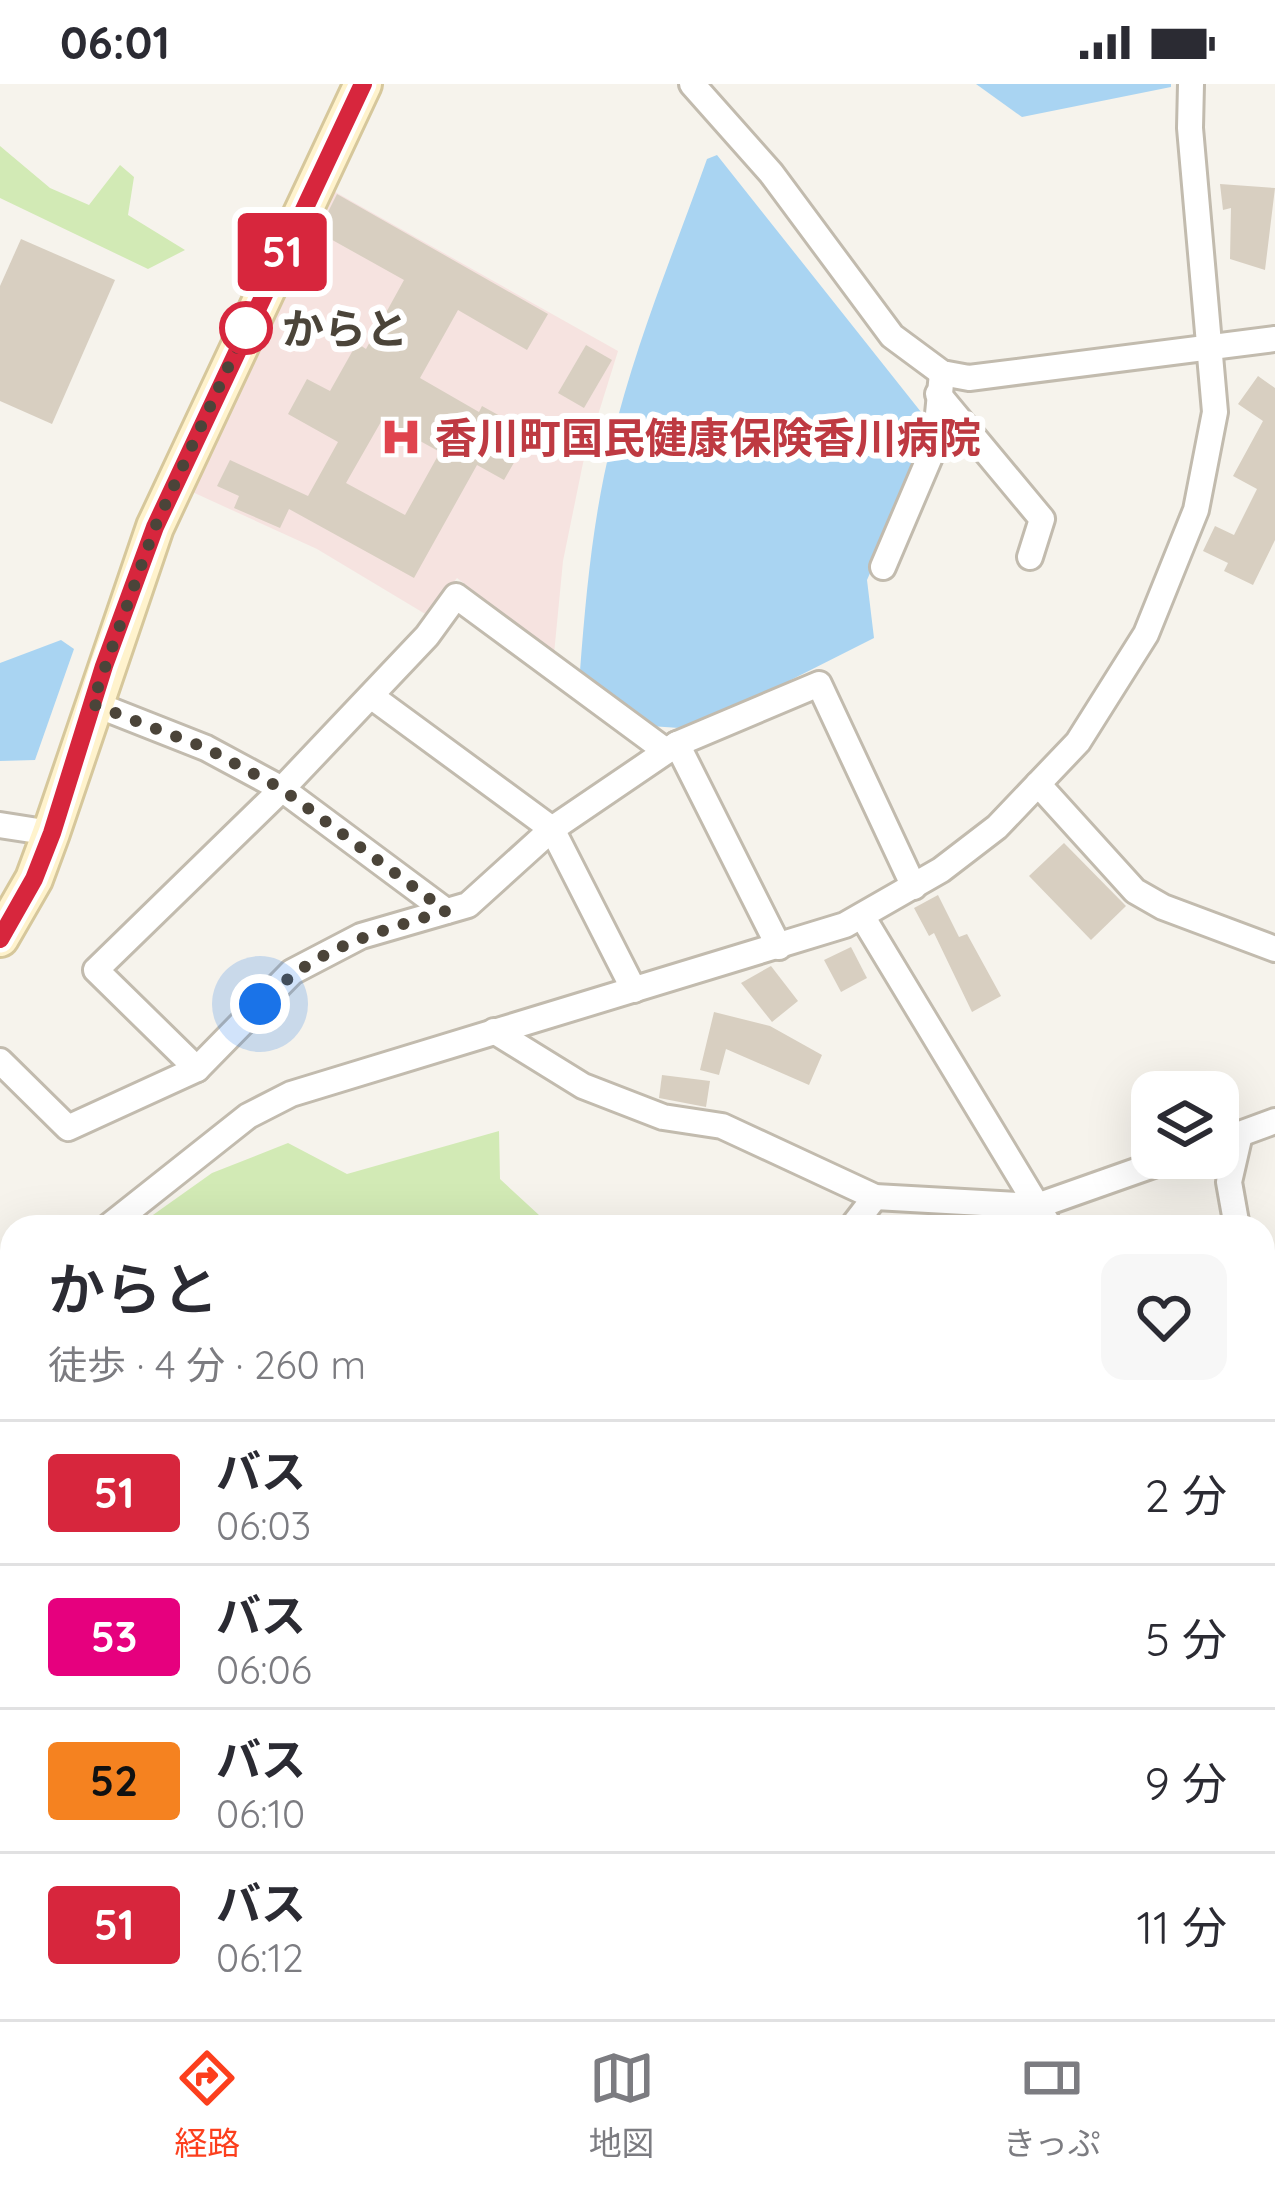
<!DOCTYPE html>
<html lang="ja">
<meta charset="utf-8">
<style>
:root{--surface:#fff;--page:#f7f7f7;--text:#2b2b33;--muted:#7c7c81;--line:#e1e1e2;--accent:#fc3f1d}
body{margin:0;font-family:Quicksand,"Noto Sans JP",sans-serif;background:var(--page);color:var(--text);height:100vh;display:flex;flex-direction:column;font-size:45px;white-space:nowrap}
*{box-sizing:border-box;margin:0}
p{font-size:39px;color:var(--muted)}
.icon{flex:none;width:66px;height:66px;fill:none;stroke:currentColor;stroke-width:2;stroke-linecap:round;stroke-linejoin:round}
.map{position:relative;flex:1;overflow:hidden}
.sheet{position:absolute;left:0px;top:1131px;width:1275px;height:804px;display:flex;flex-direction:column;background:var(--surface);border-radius:36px 36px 0 0;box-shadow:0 12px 48px #0002}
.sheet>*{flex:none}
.badge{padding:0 24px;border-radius:9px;font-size:42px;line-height:78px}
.controls{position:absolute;left:1131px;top:987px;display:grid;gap:24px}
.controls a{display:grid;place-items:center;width:108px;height:108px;border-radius:24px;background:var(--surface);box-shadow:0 12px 48px #0002;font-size:60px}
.you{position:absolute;width:60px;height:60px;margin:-30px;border:9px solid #fff;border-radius:50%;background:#1a73e8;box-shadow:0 0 0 18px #1a73e833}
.map>.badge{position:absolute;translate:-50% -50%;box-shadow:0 0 0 6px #fff}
.round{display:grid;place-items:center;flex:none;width:126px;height:126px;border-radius:24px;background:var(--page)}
.summary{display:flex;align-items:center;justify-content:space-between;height:204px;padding:0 48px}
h1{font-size:57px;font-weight:600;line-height:90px}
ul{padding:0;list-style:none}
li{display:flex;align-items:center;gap:36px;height:144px;padding:0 48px;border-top:3px solid var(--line)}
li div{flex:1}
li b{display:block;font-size:45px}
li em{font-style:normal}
li .badge{min-width:132px;font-weight:700;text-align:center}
.status{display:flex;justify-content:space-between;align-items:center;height:84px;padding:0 60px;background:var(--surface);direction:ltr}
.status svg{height:33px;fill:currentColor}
.tab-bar{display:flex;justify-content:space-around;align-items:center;height:168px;border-top:3px solid var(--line);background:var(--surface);font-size:33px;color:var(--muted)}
.tab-bar a{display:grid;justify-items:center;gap:6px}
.tab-bar .active{color:var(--accent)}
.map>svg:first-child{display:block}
</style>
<div class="status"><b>06:01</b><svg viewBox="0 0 49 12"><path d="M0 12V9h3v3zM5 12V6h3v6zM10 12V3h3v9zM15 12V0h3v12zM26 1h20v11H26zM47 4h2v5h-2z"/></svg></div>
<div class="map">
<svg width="1275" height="1935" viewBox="0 0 1275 1935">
<rect width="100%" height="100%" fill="#f6f3ec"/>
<polygon fill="#f6e3e0" points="330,105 618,267 583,379 563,477 554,570 457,494 427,531 317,465 188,406"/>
<g fill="#d2eab5">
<polygon points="0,62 50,104 89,121 120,81 134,93 128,131 185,166 148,185 0,114"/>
<polygon points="499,1047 500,1095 552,1143 136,1143 212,1089 288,1059 347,1090"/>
<polygon points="12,1253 12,1450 0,1453 0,1266"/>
<polygon points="1263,1469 1275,1480 1275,1935 434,1935 437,1923 1263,1923"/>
</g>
<g fill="#a9d4f2">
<polygon points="976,0 1171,0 1171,3 1022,33"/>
<path d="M717,71l204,257 2,40 -56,128 7,58 -180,91 -44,-3 -70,-55c6,-78 13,-155 32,-230 23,-97 62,-189 95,-282z"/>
<polygon points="61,556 74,565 35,676 0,677 0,579"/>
</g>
<g fill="#d8cfc1" fill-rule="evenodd">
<polygon points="1220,100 1275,104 1265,186 1230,175 1231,124 1223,126"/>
<path d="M337,110l211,120 -21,36 -69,-40 -38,68 59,34 3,-6 49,27 -27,47 -27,-15 -63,113 -125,-69 -9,19 -46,-20 5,-12 -22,-10 13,-26 78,36 30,-54 -50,-28 19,-35 23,12 27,-48 9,6 38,-69 -86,-48zM382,336l58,32 -35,63 -59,-32z"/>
<polygon points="21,155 115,196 52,340 0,317 0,202"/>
<polygon points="586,261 612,276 584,324 558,309"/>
<polygon points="1258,292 1275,304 1275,456 1253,501 1224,487 1228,479 1203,467 1215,442 1234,451 1257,405 1233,392 1263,337 1238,320"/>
<polygon points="1064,759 1126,822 1091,856 1029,792"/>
<polygon points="938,811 959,853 967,850 1001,912 972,928 934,849 929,852 914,824"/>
<polygon points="851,863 867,894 841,908 824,876"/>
<polygon points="771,882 798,917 772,938 741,899"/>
<polygon points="714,928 770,942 822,971 809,1001 726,965 719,991 700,986"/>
<polygon points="662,991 710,997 706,1023 659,1014"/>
</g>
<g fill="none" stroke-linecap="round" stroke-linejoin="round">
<g stroke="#c2bbae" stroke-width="30">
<g id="street">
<polyline points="692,0 771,89 892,252 942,289 969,294 1275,255"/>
<polyline points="938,310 1042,435 1030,473"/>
<polyline points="883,483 935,361 942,289"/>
<polyline points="371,612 552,745 634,906"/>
<polyline points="92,619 206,664 282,705 446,827"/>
<polyline points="677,660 779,863"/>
<polyline points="1038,700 1135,807 1163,823 1275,865"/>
<polyline points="0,741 51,749"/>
<polyline points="862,832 1050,1143"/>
<polyline points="494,947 583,1002 663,1033 722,1042 875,1113 1037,1122 1173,1074"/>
<polyline points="0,977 68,1044 197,985 292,888 361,852 468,821 552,745 677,660 819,600 914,803"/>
<polyline points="197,985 96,886 282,705 427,552 456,512 666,667"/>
<polyline points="1218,1058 1275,1037"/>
<polyline points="108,1143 248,1032 291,1010 845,841 941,786 997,743 1078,658 1146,550 1196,426 1215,328 1190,44 1191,0"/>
<polyline points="852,1143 875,1113"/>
<polyline points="1237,1143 1229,1098 1240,1050"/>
<polyline points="1263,1200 1275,1200"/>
<polyline points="0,1215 12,1207"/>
<polyline points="1263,1226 1275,1265"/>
<polyline points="0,1249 12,1236"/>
<polyline points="0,1563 12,1559"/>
<polyline points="0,1649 12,1647"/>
<polyline points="0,1754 12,1755"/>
<polyline points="0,1893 12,1895"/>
<polyline points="0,1922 68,1927"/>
</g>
</g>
<g stroke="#d6c79b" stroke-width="42">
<polyline id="secondary" points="0,854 34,795 51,749 155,443 363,0"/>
</g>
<polyline stroke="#c4b79f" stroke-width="4.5" stroke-dasharray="6 6" stroke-linecap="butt" points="574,1923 584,1935"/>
<use href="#street" stroke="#fff" stroke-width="24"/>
<use href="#secondary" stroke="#fff3cd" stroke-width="36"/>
</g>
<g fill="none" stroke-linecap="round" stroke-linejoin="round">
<g stroke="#fff" stroke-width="27">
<polyline id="line" points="0,855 34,795 52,749 104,582 155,443 363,0"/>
</g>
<use href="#line" stroke="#d7263d" stroke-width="18"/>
<path stroke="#4b4439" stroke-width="12" stroke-dasharray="0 21.6" d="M246,244l-91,199 -63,177 114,44 76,41 164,122c-72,22 -132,37 -186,93"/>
</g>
<defs>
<g id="hospital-bare" transform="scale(3.24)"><path d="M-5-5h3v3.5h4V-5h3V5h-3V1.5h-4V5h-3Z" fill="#e0444e" stroke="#fff" stroke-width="2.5" paint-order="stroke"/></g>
</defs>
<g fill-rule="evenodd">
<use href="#hospital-bare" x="401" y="353"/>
</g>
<circle fill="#fff" stroke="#d7263d" stroke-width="6" cx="246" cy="244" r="24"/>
<g text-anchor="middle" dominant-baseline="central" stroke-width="12" stroke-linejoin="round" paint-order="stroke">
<g font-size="42" font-weight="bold" fill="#4b4439" stroke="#fff" text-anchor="start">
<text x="282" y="244">からと</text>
</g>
<g font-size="42" font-weight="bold" fill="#be3a42" stroke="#fff" text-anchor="start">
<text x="435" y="353">香川町国民健康保険香川病院</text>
</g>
</g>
</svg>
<div class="controls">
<a><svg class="icon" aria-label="layers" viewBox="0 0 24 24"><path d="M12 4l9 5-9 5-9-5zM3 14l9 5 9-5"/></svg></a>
</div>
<div class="you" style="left:260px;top:920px"></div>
<b class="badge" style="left:282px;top:168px;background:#d7263d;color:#fff">51</b>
<section class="sheet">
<div class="summary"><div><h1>からと</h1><p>徒歩 · 4 分 · 260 m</p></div><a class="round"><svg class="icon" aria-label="heart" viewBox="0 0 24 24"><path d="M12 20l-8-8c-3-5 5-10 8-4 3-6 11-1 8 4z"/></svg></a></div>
<ul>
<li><span class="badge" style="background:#d7263d;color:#fff">51</span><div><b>バス</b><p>06:03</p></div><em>2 分</em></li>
<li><span class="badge" style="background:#e6007e;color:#fff">53</span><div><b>バス</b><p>06:06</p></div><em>5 分</em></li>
<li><span class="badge" style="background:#f58220;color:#111">52</span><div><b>バス</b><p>06:10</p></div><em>9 分</em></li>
<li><span class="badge" style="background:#d7263d;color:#fff">51</span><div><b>バス</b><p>06:12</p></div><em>11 分</em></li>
</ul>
</section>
</div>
<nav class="tab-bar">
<a class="active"><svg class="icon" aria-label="directions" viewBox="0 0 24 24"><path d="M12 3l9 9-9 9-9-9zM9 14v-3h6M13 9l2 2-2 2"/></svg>経路</a>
<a><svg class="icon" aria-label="map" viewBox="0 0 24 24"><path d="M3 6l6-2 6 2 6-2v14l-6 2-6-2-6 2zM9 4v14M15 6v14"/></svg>地図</a>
<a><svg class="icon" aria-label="tickets" viewBox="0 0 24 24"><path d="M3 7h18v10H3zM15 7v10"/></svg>きっぷ</a>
</nav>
